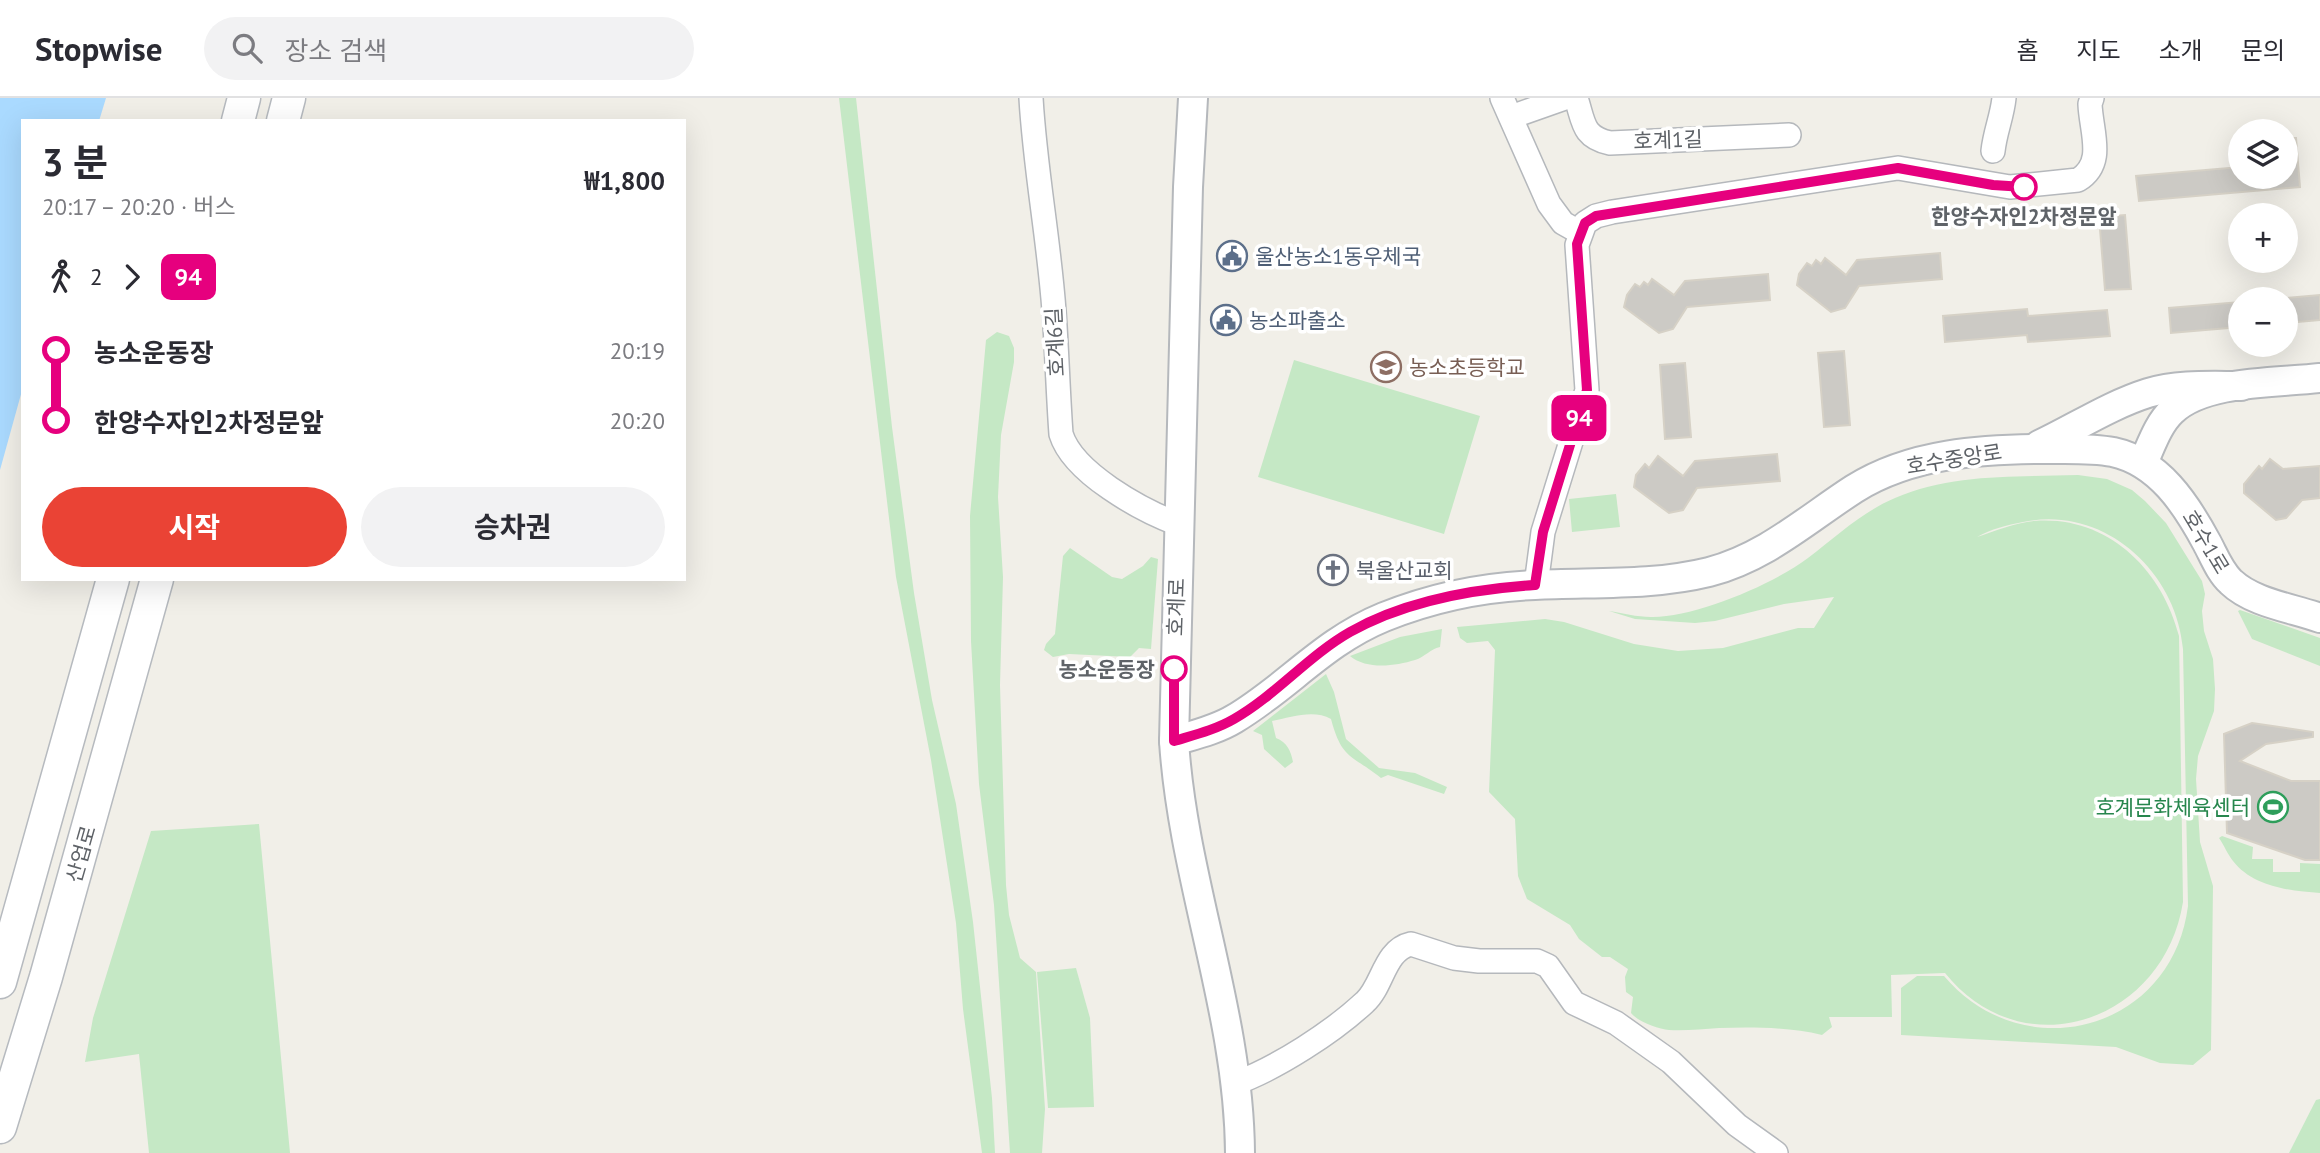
<!DOCTYPE html>
<html lang="ko">
<meta charset="utf-8">
<style>
:root{--surface:#fff;--page:#f2f2f3;--text:#2b2b33;--muted:#7c7c81;--line:#e1e1e2;--accent:#ea4335}
body{margin:0;font-family:"PT Sans","Noto Sans KR",sans-serif;background:var(--page);color:var(--text);height:100vh;display:flex;flex-direction:column;font-size:26px;white-space:nowrap}
*{box-sizing:border-box;margin:0}
p{font-size:23px;color:var(--muted)}
.icon{flex:none;width:38px;height:38px;fill:none;stroke:currentColor;stroke-width:2;stroke-linecap:round;stroke-linejoin:round}
.map{position:relative;flex:1;overflow:hidden}
.side{position:absolute;left:21px;top:21px;width:665px;height:462px;display:flex;flex-direction:column;background:var(--surface);border-radius:0px;box-shadow:0 7px 28px #0002}
.side>*{flex:none}
.badge{padding:0 14px;border-radius:10px;font-size:24px;line-height:46px}
.fabs{position:absolute;left:2228px;top:21px;display:grid;gap:14px}
.fabs a{display:grid;place-items:center;width:70px;height:70px;border-radius:50%;background:var(--surface);box-shadow:0 7px 28px #0002;font-size:35px}
.map>.badge{position:absolute;translate:-50% -50%;box-shadow:0 0 0 4px #fff}
.legs{display:flex;align-items:center;gap:10px;height:77px;padding:0 21px;font-size:23px}
.legs p{margin-inline-start:auto}
.overview{display:flex;align-items:center;justify-content:space-between;height:119px;padding:0 21px}
h1{font-size:38px;font-weight:700;line-height:52px}
.primary-button{display:flex;gap:14px;margin-top:auto;padding:14px 21px}
.primary-button a{flex:1;height:80px;border-radius:42px;background:var(--accent);color:#fff;font-size:28px;font-weight:700;line-height:80px;text-align:center}
.primary-button a+a{background:var(--page);color:var(--text)}
ul{padding:0 21px;list-style:none}
li{display:flex;align-items:center;gap:24px;height:70px;font-size:26px}
li i{display:grid;place-items:center;width:10px;height:100%;margin:0 9px;background:currentColor}
li i::after{content:'';width:18px;height:18px;margin:-9px;border:5px solid;border-radius:50%;background:var(--surface)}
li p{margin-inline-start:auto}
li:first-child i{background:linear-gradient(#0000 50%,currentColor 0)}
li:last-child i{background:linear-gradient(currentColor 50%,#0000 0)}
header{display:flex;align-items:center;gap:42px;box-sizing:border-box;height:98px;padding:0 35px;background:var(--surface);border-bottom:2px solid var(--line)}
header strong{font-size:33px}
nav{display:flex;gap:38px;margin-inline-start:auto;font-size:24px}
.search{width:490px;height:63px;background:var(--page);display:flex;align-items:center;gap:18px;box-sizing:border-box;padding:0 24px;border-radius:38px;color:var(--muted);font-size:26px}
.map>svg:first-child{display:block}
</style>
<header>
<strong>Stopwise</strong>
<div class="search"><svg class="icon" aria-label="search" viewBox="0 0 24 24"><circle cx="10" cy="10" r="6"/><path d="M15 15l6 6"/></svg>장소 검색</div>
<nav><a>홈</a><a>지도</a><a>소개</a><a>문의</a></nav>
</header>
<div class="map">
<svg width="2320" height="1055" viewBox="0 0 2320 1055">
<rect width="100%" height="100%" fill="#f1efe8"/>
<g fill="#c5e8c5">
<polygon points="839,0 856,0 892,329 914,495 932,602 956,706 973,824 992,1000 995,1055 982,1055 963,911 956,825 931,662 896,479"/>
<polygon points="997,234 1009,238 1014,250 1014,264 1001,337 998,399 1003,479 1000,587 1006,787 1009,817 1020,860 1036,874 1045,1011 1042,1055 1010,1055 994,807 979,686 971,543 970,418 986,242"/>
<polygon points="1294,262 1480,318 1444,436 1258,379"/>
<path d="M2078,377l29,4 25,11 13,11 21,22 36,58 3,13 -3,17 2,20 9,28 2,30 -1,22 -16,45 -2,23 4,63 13,44 -2,164 -18,15 -33,-2 -44,-16 -215,-12v-47l16,-12h27c80,94 228,55 244,-70l-5,-257c-7,-79 -80,-144 -160,-127 -16,3 -32,7 -46,15 18,-6 38,-14 57,-16 73,-6 128,48 145,115l4,266c-19,120 -160,168 -238,71l-54,2 1,42h-63l3,10 -10,8c-33,-8 -70,-8 -103,-7 -16,1 -34,3 -50,2 -10,-1 -31,-8 -38,-17l2,-16 -7,-5 -1,-15 3,-8 -18,-12h-8l-23,-18 -9,-14 -43,-26 -9,-23 -3,-57 -26,-27 6,-142 -7,-9 -21,2 -7,-5 -3,-11 88,-8 19,3 70,22 44,7 45,-3 75,-20h16l20,-31 -50,7 -69,17 -20,2 -60,-4 -26,-8c13,2 28,6 42,6 43,1 123,-33 157,-59 29,-22 54,-46 87,-60 57,-25 123,-21 183,-23z"/>
<polygon points="1616,396 1620,429 1572,434 1569,401"/>
<polygon points="1070,450 1112,479 1122,481 1143,468 1151,459 1158,461 1151,551 1139,550 1130,559 1069,556 1053,559 1044,552 1046,546 1055,536 1063,458"/>
<polygon points="2240,512 2320,540 2320,568 2252,541 2238,513"/>
<path d="M1442,531l-2,18c-10,2 -15,10 -25,13 -20,6 -48,10 -65,-4l50,-19z"/>
<path d="M1326,576l8,18 12,47 33,29 36,5 32,14 -3,7 -56,-19 -7,3c-30,-24 -39,-18 -50,-59 -17,-10 -40,-2 -59,2l4,17c11,4 15,13 17,24l-8,6 -21,-19 -2,-14 -9,-4z"/>
<polygon points="259,726 290,1055 149,1055 139,956 85,964 93,920 151,733"/>
<path d="M2222,738l31,11 -1,12h21v13h27v-9l20,1v29c-29,-2 -67,-6 -87,-32 -5,-6 -9,-16 -14,-23z"/>
<polygon points="1076,870 1090,920 1094,1009 1048,1010 1037,874"/>
<polygon points="2320,1001 2320,1055 2289,1055 2316,1002"/>
</g>
<polygon fill="#aadaff" points="0,0 106,0 99,23 23,23 23,289 0,372"/>
<g fill="#cccac5" stroke="#d6d1c6" stroke-width="2">
<polygon points="2286,40 2296,40 2300,89 2139,103 2136,78 2240,69 2240,79 2286,79"/>
<polygon points="2125,117 2131,191 2105,192 2099,119"/>
<polygon points="1940,155 1942,181 1859,188 1845,210 1831,214 1797,187 1799,176 1807,165 1812,168 1816,162 1821,166 1825,160 1846,177 1857,162"/>
<polygon points="1768,176 1770,202 1687,209 1673,231 1659,235 1624,209 1627,197 1635,186 1640,189 1644,184 1648,187 1652,181 1674,197 1685,183"/>
<polygon points="2320,197 2320,222 2286,225 2286,200"/>
<polygon points="2240,204 2240,229 2171,235 2169,210"/>
<polygon points="2027,211 2028,218 2107,212 2110,238 2028,244 2027,237 1945,244 1943,218"/>
<polygon points="1844,253 1850,327 1824,329 1818,255"/>
<polygon points="1685,265 1691,339 1665,341 1660,267"/>
<polygon points="1777,356 1780,383 1697,390 1683,412 1669,415 1634,389 1636,377 1645,366 1649,370 1658,358 1683,378 1695,363"/>
<polygon points="2270,361 2283,371 2320,368 2320,400 2302,402 2286,420 2276,422 2244,395 2244,386 2259,368 2262,371"/>
<polygon points="2252,625 2313,634 2313,639 2266,646 2240,663 2291,683 2320,683 2320,762 2305,762 2227,735 2224,636"/>
</g>
<g fill="none" stroke-linecap="round" stroke-linejoin="round">
<g stroke="#b5b8bc" stroke-width="26">
<g id="minor">
<path d="M1031,0c4,71 18,142 23,213 3,41 4,82 7,123 12,39 80,76 117,90"/>
<polyline points="1502,0 1549,106 1563,125 1579,134"/>
<path d="M1576,0c8,24 6,39 34,45l179,-8"/>
<polyline points="1511,19 1565,0"/>
<path d="M1993,53c2,-19 9,-34 11,-53"/>
<path d="M1536,487l7,-53 44,-142 -10,-145 8,-22 11,-7 16,-4 286,-44 112,19 68,-7c28,-17 13,-48 12,-76l2,-6"/>
<path d="M1236,985c41,-15 97,-51 129,-81 18,-16 19,-52 46,-58l43,14 25,3h58l11,5 26,37 42,20 55,39 66,63 39,28"/>
</g>
</g>
<g stroke="#b5b8bc" stroke-width="32">
<g id="tertiary">
<path d="M1193,0l-5,89 -14,554c9,140 65,271 66,412"/>
<path d="M2039,347c36,-17 71,-40 109,-52 30,-9 62,-7 93,-7"/>
<path d="M2143,365c8,-17 15,-39 29,-52 32,-31 106,-28 148,-33"/>
<path d="M1174,643c20,-6 42,-11 60,-22 54,-32 89,-77 150,-102 47,-19 100,-30 151,-32 58,-3 117,1 174,-13 57,-15 97,-52 145,-83 57,-36 128,-40 194,-40 21,0 44,-1 65,3 46,10 73,52 94,91 7,13 13,29 24,39 22,21 61,26 89,36"/>
</g>
</g>
<g stroke="#b6babf" stroke-width="35">
<g id="secondary">
<polyline points="238,23 244,0"/>
<polyline points="283,23 289,0"/>
<polyline points="0,884 113,481"/>
<polyline points="0,1029 46,879 157,481"/>
</g>
</g>
<use href="#minor" stroke="#fff" stroke-width="23"/>
<use href="#tertiary" stroke="#fff" stroke-width="28"/>
<use href="#secondary" stroke="#fff" stroke-width="32"/>
</g>
<g fill="none" stroke-linecap="round" stroke-linejoin="round">
<g stroke="#fff" stroke-width="16">
<path id="line-1" d="M1174,571v72c20,-6 41,-11 60,-22 42,-24 74,-63 116,-87 55,-31 123,-43 185,-47l8,-53 44,-142 -10,-146 8,-21 11,-7 302,-48 95,17 31,2"/>
</g>
<use href="#line-1" stroke="#e6007e" stroke-width="10"/>
</g>
<defs>
<g id="civic-ring" transform="scale(1.575)"><circle r="9.5" fill="#fff" stroke="#5c6f8a" stroke-width="1.5"/><path d="M-.6-6.5H3V-4.5H.6V-3L4-1V1h2V6H-6V1h2V-1L-.6-3ZM-1.2 2.5V6h2.4V2.5Z" fill="#5c6f8a"/></g>
<g id="school-ring" transform="scale(1.575)"><circle r="9.5" fill="#fff" stroke="#8d6e63" stroke-width="1.5"/><path d="M0-5L7-2L0 1L-7-2ZM-4 1L0 2.5L4 1V4Q0 6-4 4Z" fill="#8d6e63"/></g>
<g id="church-ring" transform="scale(1.575)"><circle r="9.5" fill="#fff" stroke="#6b7280" stroke-width="1.5"/><path d="M-1.2-6h2.4v3.5h3.3v2.4h-3.3V6h-2.4V-.1h-3.3v-2.4h3.3Z" fill="#6b7280"/></g>
<g id="stadium-ring" transform="scale(1.575)"><circle r="9.5" fill="#fff" stroke="#2e9e5b" stroke-width="1.5"/><path d="M0-5a6.5 5 0 1 0 0 10a6.5 5 0 1 0 0-10ZM-3.5-1.8h7v3.6h-7Z" fill="#2e9e5b"/></g>
</defs>
<g fill-rule="evenodd">
<use href="#civic-ring" x="1232" y="158"/>
<use href="#civic-ring" x="1226" y="222"/>
<use href="#school-ring" x="1386" y="269"/>
<use href="#church-ring" x="1333" y="472"/>
<use href="#stadium-ring" x="2273" y="709"/>
</g>
<g fill="#fff" stroke="#e6007e" stroke-width="3.5">
<circle cx="2024" cy="89" r="12"/>
<circle cx="1174" cy="571" r="12"/>
</g>
<g text-anchor="middle" dominant-baseline="central" stroke-width="7" stroke-linejoin="round" paint-order="stroke">
<g font-size="21" fill="#5f6368" stroke="#fff">
<text transform="translate(1668 42) rotate(-2)">호계1길</text>
<text transform="translate(1055 244) rotate(-93)">호계6길</text>
<text transform="translate(1954 361) rotate(-9)">호수중앙로</text>
<text transform="translate(2206 444) rotate(59)">호수1로</text>
<text transform="translate(1176 509) rotate(-88)">호계로</text>
<text transform="translate(81 756) rotate(-74)">산업로</text>
</g>
<g font-size="21" font-weight="bold" fill="#5f6368" stroke="#fff">
<text x="2024" y="118">한양수자인2차정문앞</text>
<text x="1155" y="571" text-anchor="end">농소운동장</text>
</g>
<g font-size="21" fill="#4e5e75" stroke="#fff" text-anchor="start">
<text x="1255" y="158">울산농소1동우체국</text>
<text x="1249" y="222">농소파출소</text>
</g>
<g font-size="21" fill="#785e54" stroke="#fff" text-anchor="start">
<text x="1409" y="269">농소초등학교</text>
</g>
<g font-size="21" fill="#5b616d" stroke="#fff" text-anchor="start">
<text x="1356" y="472">북울산교회</text>
</g>
<g font-size="21" fill="#27864d" stroke="#fff" text-anchor="end">
<text x="2250" y="709">호계문화체육센터</text>
</g>
</g>
</svg>
<div class="fabs">
<a><svg class="icon" aria-label="layers" viewBox="0 0 24 24"><path d="M12 4l9 5-9 5-9-5zM3 14l9 5 9-5"/></svg></a>
<a>+</a>
<a>−</a>
</div>
<b class="badge" style="left:1579px;top:320px;background:#e6007e;color:#fff">94</b>
<section class="side">
<div class="overview"><div><h1>3 분</h1><p>20:17 – 20:20 · 버스</p></div><b>₩1,800</b></div>
<div class="legs"><svg class="icon" aria-label="walk" viewBox="0 0 24 24"><circle cx="13" cy="4" r="2"/><path d="M13 8l-2 6 4 7M11 14l-3 7M7 12l3-4h3l4 4"/></svg>2<svg class="icon" aria-label="forward" viewBox="0 0 24 24"><path d="M9 5l7 7-7 7"/></svg><b class="badge" style="background:#e6007e;color:#fff">94</b></div>
<ul>
<li><i style="color:#e6007e"></i><b>농소운동장</b><p>20:19</p></li>
<li><i style="color:#e6007e"></i><b>한양수자인2차정문앞</b><p>20:20</p></li>
</ul>
<div class="primary-button"><a>시작</a><a>승차권</a></div>
</section>
</div>
